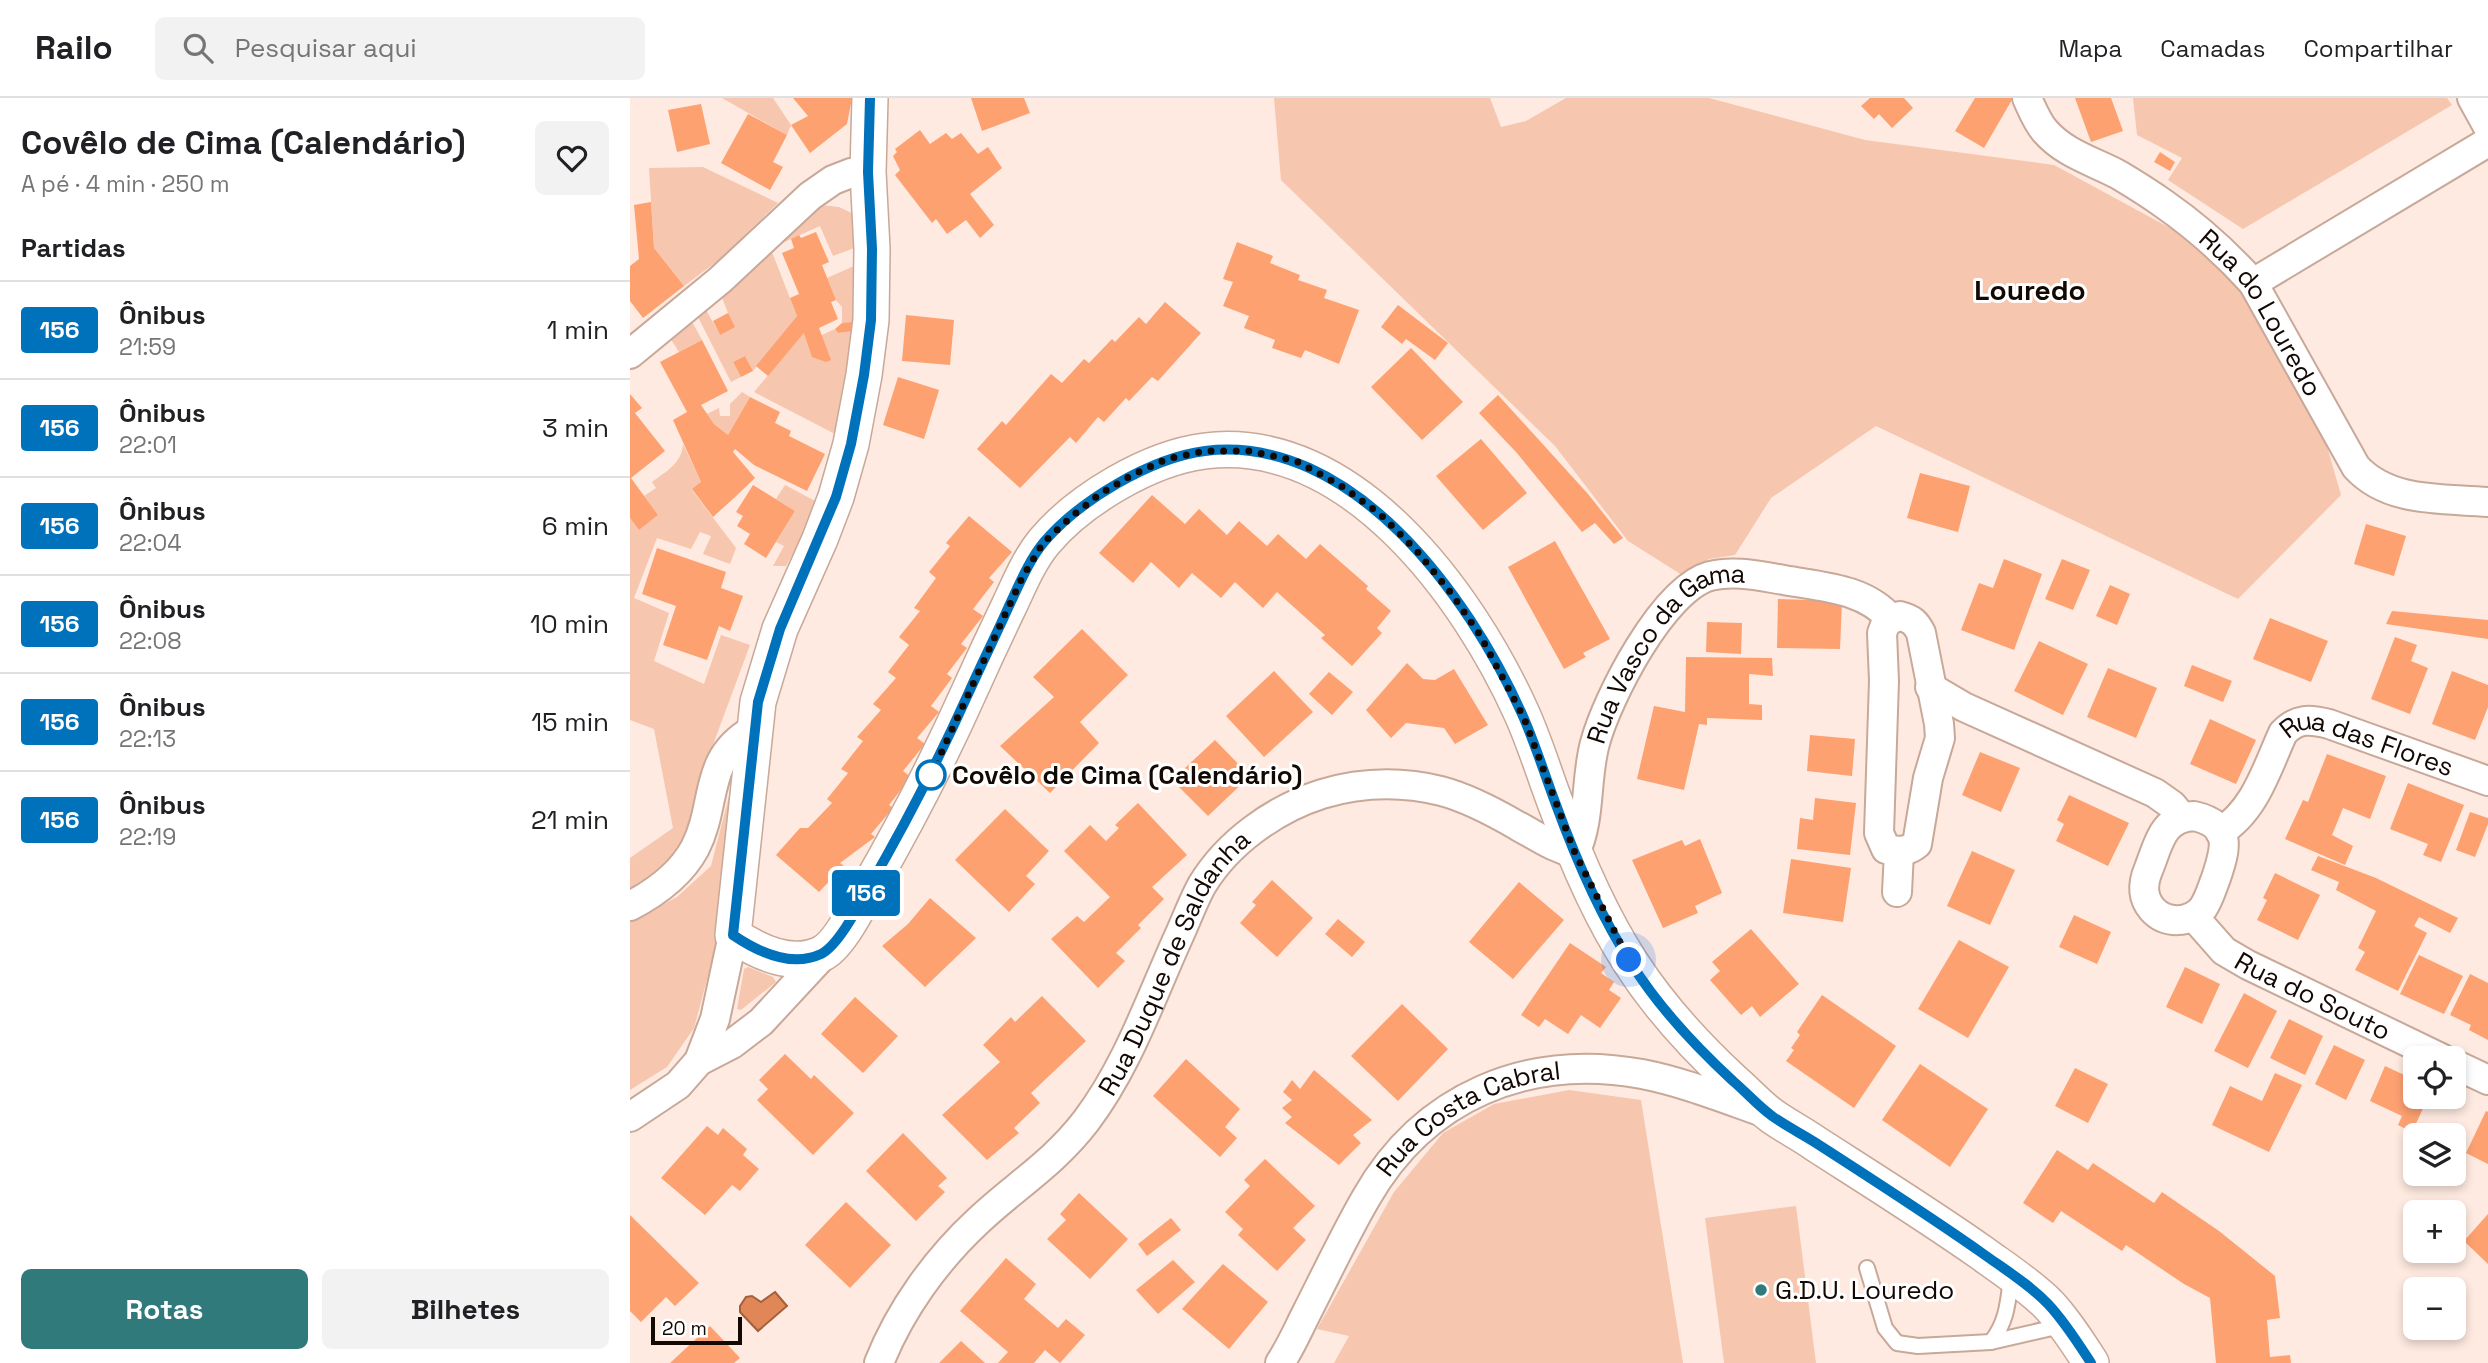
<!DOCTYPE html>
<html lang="pt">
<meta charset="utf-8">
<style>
:root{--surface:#fff;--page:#f2f2f2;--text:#202124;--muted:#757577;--line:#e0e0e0;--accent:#317a7c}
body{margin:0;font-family:"Space Grotesk",sans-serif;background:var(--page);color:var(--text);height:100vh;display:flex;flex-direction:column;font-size:26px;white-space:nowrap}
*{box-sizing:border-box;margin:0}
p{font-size:23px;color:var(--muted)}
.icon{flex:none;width:38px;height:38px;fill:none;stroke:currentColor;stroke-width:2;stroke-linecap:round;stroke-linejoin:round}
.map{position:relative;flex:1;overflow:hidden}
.sheet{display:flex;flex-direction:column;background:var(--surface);width:630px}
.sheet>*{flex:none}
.badge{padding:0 14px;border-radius:5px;font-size:24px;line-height:46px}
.controls{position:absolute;left:1773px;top:948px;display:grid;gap:14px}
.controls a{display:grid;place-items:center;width:63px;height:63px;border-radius:10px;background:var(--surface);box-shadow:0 4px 10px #0003;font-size:35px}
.scale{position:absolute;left:21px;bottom:18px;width:91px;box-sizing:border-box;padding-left:7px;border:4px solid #130904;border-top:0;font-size:19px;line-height:24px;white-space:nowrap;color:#130904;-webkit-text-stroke:5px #fff;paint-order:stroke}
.you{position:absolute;width:35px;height:35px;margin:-18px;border:5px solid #fff;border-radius:50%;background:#1a73e8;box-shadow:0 0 0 10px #1a73e833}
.map>.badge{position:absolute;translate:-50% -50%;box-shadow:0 0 0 4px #fff}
h2{padding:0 21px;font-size:26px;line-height:63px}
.round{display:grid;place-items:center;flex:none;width:74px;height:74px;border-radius:10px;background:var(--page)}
.head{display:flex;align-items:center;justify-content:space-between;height:119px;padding:0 21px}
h1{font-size:33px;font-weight:700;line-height:52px}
.primary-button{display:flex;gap:14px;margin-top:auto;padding:14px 21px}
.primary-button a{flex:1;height:80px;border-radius:10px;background:var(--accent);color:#fff;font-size:28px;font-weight:700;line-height:80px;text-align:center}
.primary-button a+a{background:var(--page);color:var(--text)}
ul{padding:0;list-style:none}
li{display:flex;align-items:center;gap:21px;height:98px;padding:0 21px;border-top:2px solid var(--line)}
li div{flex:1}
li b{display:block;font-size:26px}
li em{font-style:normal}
li .badge{min-width:77px;font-weight:700;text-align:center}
header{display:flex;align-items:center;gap:42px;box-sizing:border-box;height:98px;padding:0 35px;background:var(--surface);border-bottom:2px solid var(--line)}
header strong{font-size:33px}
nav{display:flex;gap:38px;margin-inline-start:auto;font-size:24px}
.search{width:490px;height:63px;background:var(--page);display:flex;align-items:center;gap:18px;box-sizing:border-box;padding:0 24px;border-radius:10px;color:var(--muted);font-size:26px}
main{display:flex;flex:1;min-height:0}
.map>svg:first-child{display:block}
</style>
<header>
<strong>Railo</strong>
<div class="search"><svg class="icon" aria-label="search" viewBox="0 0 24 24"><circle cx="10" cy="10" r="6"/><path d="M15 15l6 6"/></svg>Pesquisar aqui</div>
<nav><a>Mapa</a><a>Camadas</a><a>Compartilhar</a></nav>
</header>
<main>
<section class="sheet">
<div class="head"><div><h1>Covêlo de Cima (Calendário)</h1><p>A pé · 4 min · 250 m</p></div><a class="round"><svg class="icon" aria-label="heart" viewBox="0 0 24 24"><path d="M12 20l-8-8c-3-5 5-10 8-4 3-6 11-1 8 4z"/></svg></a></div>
<h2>Partidas</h2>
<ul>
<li><span class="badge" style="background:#0072bc;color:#fff">156</span><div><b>Ônibus</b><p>21:59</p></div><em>1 min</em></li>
<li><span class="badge" style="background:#0072bc;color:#fff">156</span><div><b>Ônibus</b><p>22:01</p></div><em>3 min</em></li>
<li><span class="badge" style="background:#0072bc;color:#fff">156</span><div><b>Ônibus</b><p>22:04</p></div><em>6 min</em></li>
<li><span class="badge" style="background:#0072bc;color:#fff">156</span><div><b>Ônibus</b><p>22:08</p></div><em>10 min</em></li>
<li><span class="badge" style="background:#0072bc;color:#fff">156</span><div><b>Ônibus</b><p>22:13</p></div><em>15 min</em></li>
<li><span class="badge" style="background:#0072bc;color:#fff">156</span><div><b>Ônibus</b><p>22:19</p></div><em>21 min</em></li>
</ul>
<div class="primary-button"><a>Rotas</a><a>Bilhetes</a></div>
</section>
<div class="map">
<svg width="1858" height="1265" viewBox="0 0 1858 1265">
<rect width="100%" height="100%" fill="#feeae0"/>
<g fill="#f6c6ae">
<polygon points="92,0 143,0 161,27 157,37"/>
<polygon points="644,0 860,0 871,29 896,23 936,0 1079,0 1235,42 1424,67 1588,156 1636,224 1694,338 1711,397 1608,501 1246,328 1141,400 1105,457 1079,461 1052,477 998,443 925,348 651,82"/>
<polygon points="1503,0 1817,0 1822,7 1613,131 1538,82 1552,60 1507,37"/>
<polygon points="73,69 148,105 90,161 54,188 24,150 19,70"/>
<polygon points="191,107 209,109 222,115 227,126 227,149 203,158 190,128 152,145 150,140 176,114"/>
<polygon points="140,149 167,218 123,273 115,258 103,264 111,279 101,284 67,217 75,210 90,237 98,215 91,197"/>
<polygon points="224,168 228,225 209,338 124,294 174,235 192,237 205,231 208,235 223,233 212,225 212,209 206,202 197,180"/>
<polygon points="61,222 72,242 49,254 40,240"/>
<polygon points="112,294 120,299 98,337 84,326 77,316 89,310 90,318 100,318 100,306"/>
<path d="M53,346l18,38 -9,8 44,58 -6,16 -27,-10 8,-18 -11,-4 -9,17 -34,-11 -23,60 35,15 -15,48 50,23 17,-49 29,10 -46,124 -19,78 -21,22 -24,18 -10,3v-32l43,-30 -19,-99 -24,-9v-202l9,12 19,-15 -14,-19 12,-8 -4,-6c15,-11 30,-19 31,-38z"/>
<polygon points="155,387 187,404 182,420 156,468 143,468 154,448 146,444 165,413 146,401"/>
<polygon points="109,686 86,848 64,930 37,969 0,992 0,824 47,799 81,768 101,690"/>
<polygon points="118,869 143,879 146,884 111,912 107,911 114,871"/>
<polygon points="939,992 1011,1002 1053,1265 704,1265 719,1238 687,1231 764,1094 813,1035 864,1006"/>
<polygon points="1166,1108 1186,1265 1094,1265 1075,1120"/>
</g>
<polygon fill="#e08657" stroke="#a2603e" stroke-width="2" points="145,1194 157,1208 128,1233 110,1214 110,1208 116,1199 122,1198 131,1204"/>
<g fill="#fda171">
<polygon points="163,0 222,0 217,26 180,55 161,27 178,18"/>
<polygon points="341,0 394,0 400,15 352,33"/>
<polygon points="1240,0 1274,0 1283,10 1262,30 1249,16 1244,21 1231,8"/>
<polygon points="1345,0 1383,0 1354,50 1325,33"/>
<polygon points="1445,0 1481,0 1493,33 1461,44"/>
<polygon points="71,6 80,46 47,54 38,12"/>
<polygon points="118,16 157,37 143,64 153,69 140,92 91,65"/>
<polygon points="290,32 300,46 316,35 322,41 331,35 348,56 358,49 372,70 340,96 364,127 350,140 336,122 317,136 306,121 302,125 265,77 270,72 263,58 267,54 265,51"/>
<polygon points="1530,54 1545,64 1540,73 1524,64"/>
<polygon points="21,104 24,150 54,188 13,220 0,203 0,168 9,161 4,107"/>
<polygon points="186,134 199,164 192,167 206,202 201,204 208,221 189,230 201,262 196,264 182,259 174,235 138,278 126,268 167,218 160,200 169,196 152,155 164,150 161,141 169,137 171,140"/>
<polygon points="607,144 643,158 640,165 670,177 668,182 697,192 694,200 729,212 709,266 675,252 671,260 642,250 645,242 614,230 619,218 593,208 603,184 593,181"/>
<polygon points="535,204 571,235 528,283 522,279 499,303 496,300 474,324 468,319 446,345 440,339 390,390 347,351 372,323 376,327 421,276 432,285 454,261 459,265 482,241 485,244 509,219 516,226"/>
<polygon points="768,207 818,245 805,262 776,241 772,246 751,229"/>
<polygon points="98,215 105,229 90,237 83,223"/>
<polygon points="276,217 324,222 320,267 272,263"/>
<polygon points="225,224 224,233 208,235 205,231 212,225"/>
<polygon points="72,242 98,293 71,307 84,326 98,337 120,299 150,314 145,325 161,333 159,338 195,356 177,393 124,367 105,351 103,354 125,380 104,400 83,419 62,391 71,384 43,322 57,314 30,264"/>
<polygon points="781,250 833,304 792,342 741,289"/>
<polygon points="115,258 123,273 111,279 103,264"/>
<polygon points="268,279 309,292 294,341 253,327"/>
<polygon points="0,296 12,310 5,315 35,353 1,380 28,417 9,432 0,420"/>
<polygon points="868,297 958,396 993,440 984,446 965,425 952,434 886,354 849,315"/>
<polygon points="851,341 897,395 853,432 806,378"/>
<polygon points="1290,375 1340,388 1328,434 1277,420"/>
<polygon points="123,387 165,413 136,460 114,446 120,436 107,428 113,418 106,414"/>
<polygon points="522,397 555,426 569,411 597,437 609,423 637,448 648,436 676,461 690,446 738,488 736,491 761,513 747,530 752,535 722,568 691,540 695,537 647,494 633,510 605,484 591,500 562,475 549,490 521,464 503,485 469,455"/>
<polygon points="339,418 382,454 359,480 364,484 343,511 353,518 331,546 337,550 317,576 322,580 301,608 309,614 287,640 295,646 273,673 281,679 259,707 263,710 241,736 245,739 210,765 214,768 189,794 146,757 170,730 178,730 202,705 197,701 218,675 211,671 233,643 227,639 251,612 243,606 266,580 258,574 279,547 269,539 290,513 284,510 306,480 299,474 320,448 316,445"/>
<polygon points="1736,426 1776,438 1764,478 1724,466"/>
<polygon points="925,443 980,541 953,555 956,559 934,571 878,469"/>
<polygon points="27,450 96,474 91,490 113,498 100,533 89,528 77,562 33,547 46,508 12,496"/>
<polygon points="1374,461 1412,476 1384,552 1331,532 1349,485 1363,490"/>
<polygon points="1432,461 1460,472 1443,512 1415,501"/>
<polygon points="1480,487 1500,496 1487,527 1466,518"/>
<polygon points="1148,501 1212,503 1210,551 1147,550"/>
<polygon points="1762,513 1858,522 1858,541 1756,526"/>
<polygon points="1640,520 1698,543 1681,584 1623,561"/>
<polygon points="1077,524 1112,525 1111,556 1076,554"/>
<polygon points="452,531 498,577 450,624 469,645 420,695 370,648 424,599 403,579"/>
<polygon points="1765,539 1787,547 1781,563 1798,570 1780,616 1741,601"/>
<polygon points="1409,543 1458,566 1433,617 1384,593"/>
<polygon points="1056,559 1142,560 1143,578 1119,576 1119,606 1132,607 1132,622 1077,620 1077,627 1069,626 1054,692 1007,681 1024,608 1055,614"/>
<polygon points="777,565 793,581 805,582 824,571 858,627 825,646 814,630 776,625 761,640 736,612"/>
<polygon points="1562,567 1602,583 1593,604 1554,588"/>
<polygon points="1478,570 1527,590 1506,640 1457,619"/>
<polygon points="644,573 683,614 634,659 596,618"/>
<polygon points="1822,573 1858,587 1858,609 1845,642 1802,626"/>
<polygon points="699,574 723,594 702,617 679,596"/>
<polygon points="1580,621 1626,642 1606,686 1560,666"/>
<polygon points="1180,637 1225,641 1222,678 1177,673"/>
<polygon points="585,642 620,678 578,718 542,682"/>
<polygon points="1350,654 1390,670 1371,714 1332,697"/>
<polygon points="1697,656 1756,678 1740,721 1713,710 1702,737 1723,748 1715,767 1655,741 1673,702 1678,704"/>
<polygon points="1778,685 1834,707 1811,764 1793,757 1798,746 1760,731"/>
<polygon points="1439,697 1499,725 1478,768 1426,743 1434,726 1427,722"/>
<polygon points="1185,700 1226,705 1220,757 1167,751 1170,720 1183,722"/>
<polygon points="508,705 557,757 522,789 534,801 508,827 511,830 486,855 495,863 468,890 421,841 447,818 454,824 480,799 434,753 460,727 476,743 489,730 485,727"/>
<polygon points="375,711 419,753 396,778 405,786 379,814 325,762"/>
<polygon points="1840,714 1858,720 1858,726 1845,759 1826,752"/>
<polygon points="1070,741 1092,795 1065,808 1068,815 1033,830 1002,762 1052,742 1055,748"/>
<polygon points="1342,753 1385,772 1360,827 1317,808"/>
<polygon points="1688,758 1746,780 1828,820 1820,835 1789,819 1784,828 1797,835 1768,893 1725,872 1735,854 1728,850 1746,813 1706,792 1709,784 1681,772"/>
<polygon points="1161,761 1221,770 1213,824 1153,815"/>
<polygon points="1645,775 1690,797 1668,842 1627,822 1637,802 1633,800"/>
<polygon points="642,782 683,820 647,859 610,825 626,807 622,804"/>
<polygon points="889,784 934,822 883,881 839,844"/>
<polygon points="300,800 346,840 295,889 252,848 278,826"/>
<polygon points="1444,817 1481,834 1467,866 1429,849"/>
<polygon points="708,821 735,844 722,859 695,836"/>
<polygon points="1121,831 1169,886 1130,919 1122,908 1111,917 1080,882 1090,873 1082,864"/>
<polygon points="1329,842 1379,869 1338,940 1288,911"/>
<polygon points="940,845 976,869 971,875 984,884 979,892 991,900 970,930 951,917 938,936 915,921 909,929 891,917"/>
<polygon points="1789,857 1833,878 1814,916 1770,896"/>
<polygon points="1555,869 1590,886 1572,926 1536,909"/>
<polygon points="1840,876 1858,885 1858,942 1839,932 1841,927 1820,917"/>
<polygon points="1614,895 1647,913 1618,970 1584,953"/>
<polygon points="1192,897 1266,948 1224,1010 1156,963 1164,952 1161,950 1170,937 1167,934"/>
<polygon points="412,898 456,943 401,995 410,1005 384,1030 389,1035 357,1062 312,1017 370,964 353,947 381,919 385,924"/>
<polygon points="225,899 268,938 233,975 191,936"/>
<polygon points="772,906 818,951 768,1003 721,958"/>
<polygon points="1659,921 1693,938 1675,977 1640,960"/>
<polygon points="1704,947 1735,962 1716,1002 1685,986"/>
<polygon points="155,956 181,981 184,977 224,1015 183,1057 127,1002 138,991 129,982"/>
<polygon points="556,961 610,1011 595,1029 607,1040 590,1059 523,998"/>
<polygon points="1290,966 1358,1011 1320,1069 1252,1022"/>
<polygon points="1755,968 1785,982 1785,999 1791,999 1790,1001 1796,1004 1782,1034 1768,1027 1772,1018 1740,1003"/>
<polygon points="1445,970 1478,986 1458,1025 1425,1008"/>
<polygon points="684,972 742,1022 723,1037 731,1045 709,1067 655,1025 662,1019 652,1010 662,1002 653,994 662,982 670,991"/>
<polygon points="1645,975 1672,987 1639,1054 1582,1027 1600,988 1632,1003"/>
<polygon points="1856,1013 1858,1014 1858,1066 1836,1055"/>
<polygon points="77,1028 88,1037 93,1030 117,1051 113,1057 129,1071 110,1093 102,1087 75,1117 31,1080"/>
<polygon points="273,1035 317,1080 308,1088 315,1094 286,1123 236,1073"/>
<polygon points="1427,1052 1458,1072 1463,1065 1524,1105 1532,1094 1589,1133 1645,1178 1650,1220 1637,1222 1640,1259 1660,1257 1661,1265 1586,1265 1580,1200 1554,1186 1496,1147 1492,1153 1431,1113 1423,1125 1393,1105"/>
<polygon points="635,1061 685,1108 663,1130 676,1142 647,1173 608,1137 613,1131 595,1114 620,1088 614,1082"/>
<polygon points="449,1095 498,1141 460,1181 417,1141 436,1122 430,1116"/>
<polygon points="216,1104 261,1147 220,1190 175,1147"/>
<polygon points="1858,1116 1858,1166 1834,1143"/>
<polygon points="0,1117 69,1185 45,1208 36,1199 11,1224 0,1213"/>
<polygon points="541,1120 551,1132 517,1158 508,1146"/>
<polygon points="376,1160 406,1186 394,1201 428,1230 436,1221 455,1237 430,1265 415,1252 404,1265 368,1265 378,1254 330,1213"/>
<polygon points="543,1162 565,1184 528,1216 506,1192"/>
<polygon points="593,1166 638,1204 599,1251 552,1211"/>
<polygon points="80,1228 110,1260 104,1265 40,1265"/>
<polygon points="331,1243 355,1265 309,1265"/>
</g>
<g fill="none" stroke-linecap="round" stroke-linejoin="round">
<g stroke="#c8a898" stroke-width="18">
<g id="service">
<polyline points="1237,1170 1255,1230 1267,1245 1288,1248 1361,1244 1435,1227"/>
<path d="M1361,1244c16,-20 17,-40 20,-64"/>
</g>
</g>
<g stroke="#c8a898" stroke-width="32">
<g id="minor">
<path id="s1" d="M1397,0c5,11 10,24 18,33 20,23 48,30 74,44 15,9 31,19 45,29 33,23 62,49 89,79l103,184c33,36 86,31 132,35"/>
<polyline points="1842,0 1858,29"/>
<polyline points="1623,185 1858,44"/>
<polyline points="0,256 90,182 180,98 203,82 221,75 238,74"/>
<path d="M1270,518c12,3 16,7 21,17l18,91 1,14 -12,40 -11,66c-10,8 -18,8 -31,5l-7,-16 5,-152 -2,-48 3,-8 6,-6z"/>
<polyline points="1300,589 1334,609 1525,695 1542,707 1552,719"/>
<path d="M1564,718c39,9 32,32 22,62 -4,10 -7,21 -13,30 -13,16 -38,16 -51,1 -11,-13 -9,-27 -3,-41 10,-25 13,-50 45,-52z"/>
<path id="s2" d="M1590,734c35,-21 47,-64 63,-99 14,-15 27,-14 46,-9l159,57"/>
<polyline points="1267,794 1269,754"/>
<path d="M0,808c25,-13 51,-32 65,-58 23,-45 7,-89 58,-118"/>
<path id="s3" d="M1564,819l30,34 24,14 195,94"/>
<polyline points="69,963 85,921 103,837"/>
<polyline points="1824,966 1858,982"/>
<polyline points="0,1019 48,987 69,963 102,946 131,924 195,855"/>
<path id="s4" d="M249,1265c21,-53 57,-103 99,-142 37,-35 75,-57 108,-100 41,-54 64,-121 92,-183 8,-17 15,-37 24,-53 26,-43 73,-76 120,-91 40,-12 78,-13 119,-3 27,7 53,21 77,35 19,10 35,22 57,27 16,-34 10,-74 20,-110 12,-45 68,-154 115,-167 25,-6 49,0 74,4 38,7 80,8 107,39"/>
<path id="s5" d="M650,1265c10,-15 17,-31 25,-47 20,-39 39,-80 61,-118 58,-102 162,-145 276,-124 41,8 81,24 121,38"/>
</g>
</g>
<g stroke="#c8a898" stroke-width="38">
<path id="tertiary" d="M240,0l-2,74 4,77 -1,71 -7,55 -13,69 -15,53 -16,42 -40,90 -22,73 -25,233c25,17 58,33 88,19 18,-8 38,-49 48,-67 37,-64 70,-128 100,-195 13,-29 26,-57 40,-86 10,-21 20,-46 35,-64 35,-42 105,-84 161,-91 147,-18 264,145 317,263 13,29 22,59 33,88 20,55 44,112 76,161 29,45 63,82 102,118 13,11 25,25 39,35 14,10 30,18 44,28 56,36 112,71 166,109 22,16 47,32 66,51 17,18 30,39 43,59"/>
</g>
<use href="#service" stroke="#fff" stroke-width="14"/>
<use href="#minor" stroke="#fff" stroke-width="28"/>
<use href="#tertiary" stroke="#fff" stroke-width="35"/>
</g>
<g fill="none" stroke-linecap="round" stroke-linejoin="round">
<g stroke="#fff" stroke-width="16">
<path id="line" d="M240,0l-2,74 4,77 -1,71 -7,55 -13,69 -15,53 -56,132 -22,73 -25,233c25,17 58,33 88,19 18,-9 38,-49 48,-67 37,-64 70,-128 100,-195 13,-29 27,-57 40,-86 10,-21 20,-46 35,-64 35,-41 106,-84 161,-91 147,-18 264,145 317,263 13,29 22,59 33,88 20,55 44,112 76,161 28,45 63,82 102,118 13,11 25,25 39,35 14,10 30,18 44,27 56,36 112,72 166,110 22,16 47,31 66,51 17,18 30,39 43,59"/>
</g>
<use href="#line" stroke="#0072bc" stroke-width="10"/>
<polyline stroke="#130904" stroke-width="7" stroke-dasharray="0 12.6" points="301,677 392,480 413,445 442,418 470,396 502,377 537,361 575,353 620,353 666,363 710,387 750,416 787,453 821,495 850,537 894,620 945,755 999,862"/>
</g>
<circle fill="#fff" stroke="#0072bc" stroke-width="3.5" cx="301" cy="677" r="14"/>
<circle fill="#317a7c" stroke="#fff" stroke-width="2.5" cx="1131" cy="1192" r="7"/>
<g text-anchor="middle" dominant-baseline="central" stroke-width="6" stroke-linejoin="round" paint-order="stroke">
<g font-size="26" fill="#130904" stroke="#fff">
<text stroke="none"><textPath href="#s1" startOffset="326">Rua do Louredo</textPath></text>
<text stroke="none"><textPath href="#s4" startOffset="1242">Rua Vasco da Gama</textPath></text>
<text stroke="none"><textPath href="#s2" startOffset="210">Rua das Flores</textPath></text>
<text stroke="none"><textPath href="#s4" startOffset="504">Rua Duque de Saldanha</textPath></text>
<text stroke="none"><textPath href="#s3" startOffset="145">Rua do Souto</textPath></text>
<text stroke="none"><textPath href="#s5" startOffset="322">Rua Costa Cabral</textPath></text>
</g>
<g font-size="26" font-weight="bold" fill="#130904" stroke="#fff" text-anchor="start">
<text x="322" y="677">Covêlo de Cima (Calendário)</text>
</g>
<g font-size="26" fill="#130904" stroke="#fff" text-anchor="start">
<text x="1145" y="1192">G.D.U. Louredo</text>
</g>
<g font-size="28" font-weight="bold" fill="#130904" stroke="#fff">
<text x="1400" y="192">Louredo</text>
</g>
</g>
</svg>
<div class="controls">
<a><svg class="icon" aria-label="locate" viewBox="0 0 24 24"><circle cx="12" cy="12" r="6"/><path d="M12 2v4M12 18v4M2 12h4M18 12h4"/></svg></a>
<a><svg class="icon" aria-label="layers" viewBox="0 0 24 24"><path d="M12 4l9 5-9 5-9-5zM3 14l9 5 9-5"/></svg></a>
<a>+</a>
<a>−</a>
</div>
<div class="scale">20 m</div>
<div class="you" style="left:999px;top:862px"></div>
<b class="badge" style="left:236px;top:795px;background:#0072bc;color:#fff">156</b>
</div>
</main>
